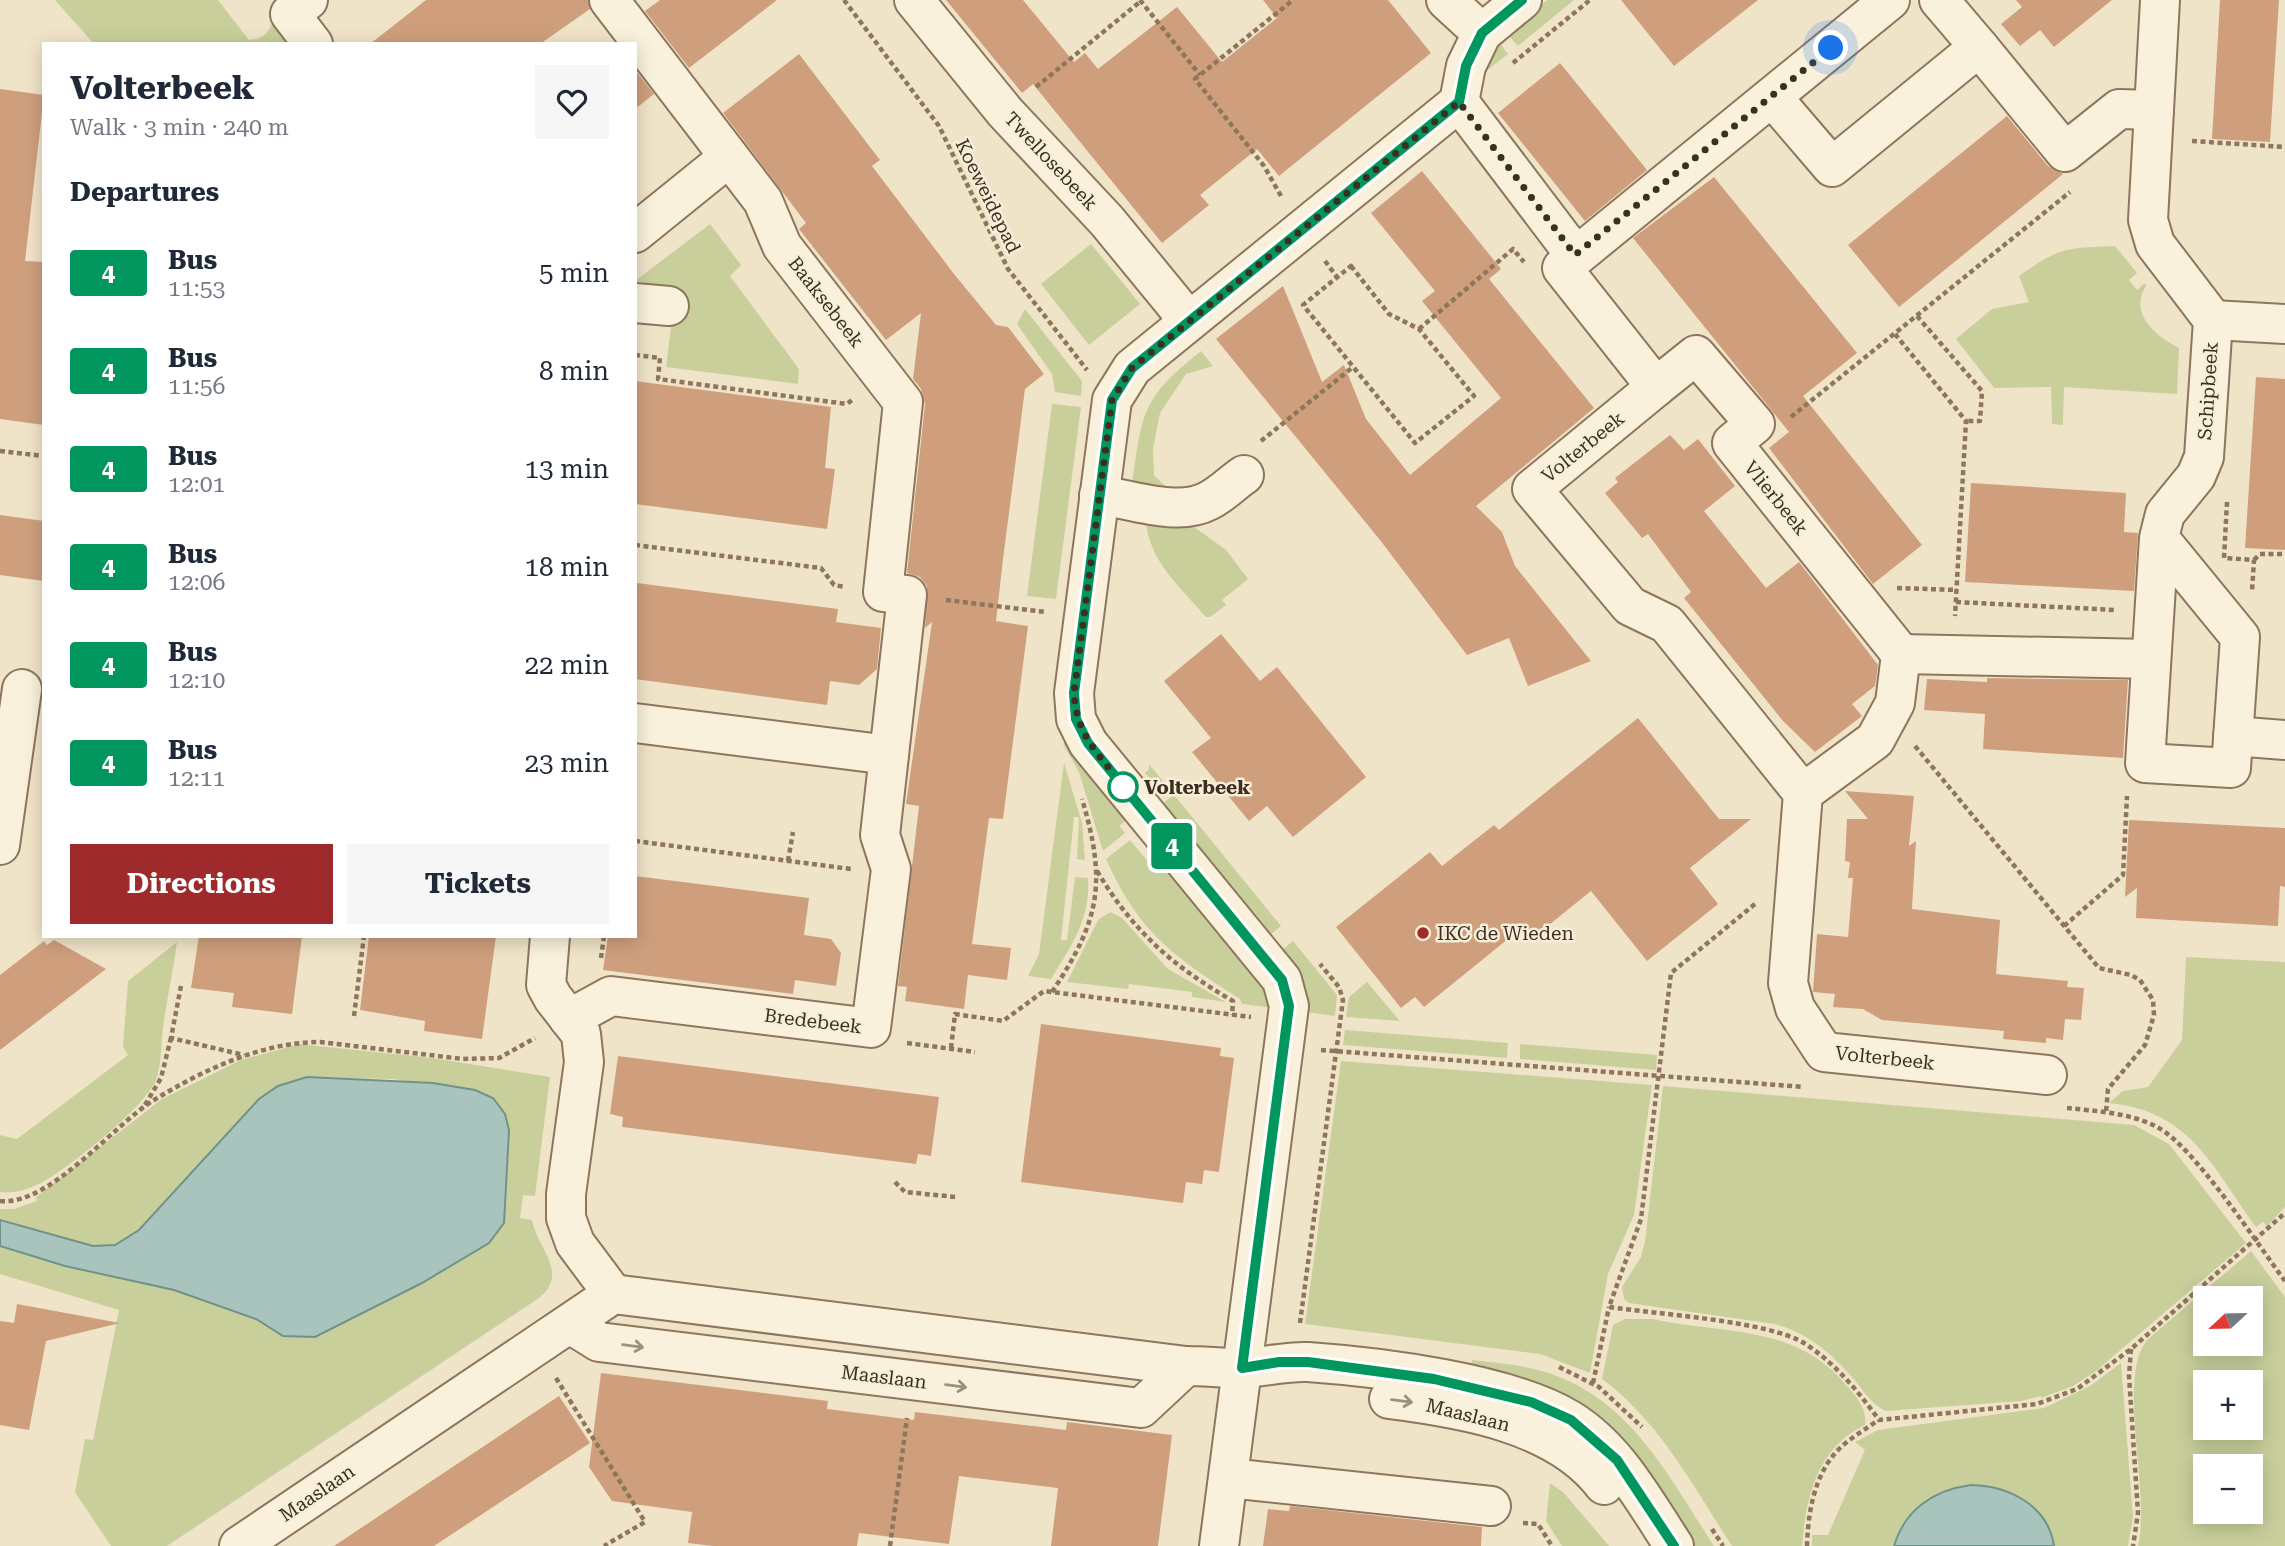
<!DOCTYPE html>
<meta charset="utf-8">
<style>
:root{--surface:#fff;--page:#f6f6f7;--text:#1f2937;--muted:#747a83;--accent:#9e2a2b}
body{margin:0;font-family:"Roboto Serif",serif;background:var(--page);color:var(--text);height:100vh;display:flex;flex-direction:column;font-size:26px;white-space:nowrap}
*{box-sizing:border-box;margin:0}
p{font-size:23px;color:var(--muted)}
.icon{flex:none;width:38px;height:38px;fill:none;stroke:currentColor;stroke-width:2;stroke-linecap:round;stroke-linejoin:round}
.map{position:relative;flex:1;overflow:hidden}
.panel{position:absolute;left:42px;top:42px;width:595px;height:896px;display:flex;flex-direction:column;background:var(--surface);border-radius:0px;box-shadow:0 4px 18px #0003}
.panel>*{flex:none}
.badge{padding:0 14px;border-radius:5px;font-size:24px;line-height:46px}
.needle{width:46px;rotate:248deg}
.buttons{position:absolute;left:2193px;top:1286px;display:grid;gap:14px}
.buttons a{display:grid;place-items:center;width:70px;height:70px;border-radius:0px;background:var(--surface);box-shadow:0 4px 18px #0003;font-size:35px}
.you{position:absolute;width:35px;height:35px;margin:-18px;border:5px solid #fff;border-radius:50%;background:#1a73e8;box-shadow:0 0 0 10px #1a73e833}
.map>.badge{position:absolute;translate:-50% -50%;box-shadow:0 0 0 4px #fff}
h2{padding:0 28px;font-size:26px;line-height:63px}
.round{display:grid;place-items:center;flex:none;width:74px;height:74px;border-radius:0px;background:var(--page)}
.overview{display:flex;align-items:center;justify-content:space-between;height:119px;padding:0 28px}
h1{font-size:33px;font-weight:700;line-height:52px}
.button{display:flex;gap:14px;margin-top:auto;padding:14px 28px}
.button a{flex:1;height:80px;border-radius:0px;background:var(--accent);color:#fff;font-size:28px;font-weight:700;line-height:80px;text-align:center}
.button a+a{background:var(--page);color:var(--text)}
ul{padding:0;list-style:none}
li{display:flex;align-items:center;gap:21px;height:98px;padding:0 28px}
li div{flex:1}
li b{display:block;font-size:26px}
li em{font-style:normal}
li .badge{min-width:77px;font-weight:700;text-align:center}
.map>svg:first-child{display:block}
</style>
<div class="map">
<svg width="2285" height="1546" viewBox="0 0 2285 1546">
<rect width="100%" height="100%" fill="#f0e4c8"/>
<g fill="#c9cf9b" fill-rule="evenodd">
<path d="M55,0h163l31,40c14,-1 19,-6 24,-19l18,23h-197z"/>
<path d="M1547,0h27l-56,46 -8,-9 -9,8 7,9 -23,18c6,-35 36,-51 62,-72z"/>
<polygon points="710,224 741,265 730,276 799,369 798,384 666,367 676,289 635,281"/>
<polygon points="1091,244 1140,304 1089,345 1041,284"/>
<path d="M2115,246l22,27 -8,7 8,10 8,-7 1,3c-18,28 11,51 33,62l-2,46 -113,-7 -1,38 -11,-1 -1,-37 -57,1 -38,-49 36,-30 37,-7 -10,-26c41,-29 46,-28 96,-30z"/>
<polygon points="1025,309 1082,381 1081,396 1055,392 1052,374 1017,324"/>
<path d="M1201,351l12,15 -27,8 -26,39 -7,36 1,26 10,10 13,6 -45,-7c11,-73 9,-85 69,-133z"/>
<polygon points="1052,404 1081,407 1056,599 1027,596"/>
<path d="M1186,521l40,29 22,29 -26,21 4,5 -16,12h-4c-24,-28 -57,-56 -60,-95z"/>
<polygon points="1066,741 1129,818 1119,826 1125,833 1103,851 1079,772 1063,744"/>
<path d="M1064,763l18,60 3,37 -8,-1 2,-42h-5l-13,123h6l8,-63 13,1c3,40 -17,69 -37,101l-23,-3 11,-22z"/>
<polygon points="1149,764 1281,926 1269,936 1162,804 1172,796 1157,778 1153,782 1145,773 1149,769"/>
<path d="M1130,840l18,22 10,-8 108,133 7,21 -31,-4 -2,-5c-66,-42 -101,-66 -134,-140z"/>
<polygon points="1110,912 1121,917 1168,969 1226,1002 1192,997 1192,992 1129,984 1128,989 1067,982 1098,920"/>
<polygon points="1293,941 1337,995 1335,1016 1306,1012 1302,979 1281,951"/>
<path d="M177,942c-4,32 -12,64 -15,95 -1,14 -1,29 -6,43 -11,27 -87,88 -115,103 -12,6 -27,11 -41,9v-57l17,4 111,-84 -5,-8 5,-66z"/>
<path d="M2186,957l99,5v245l-18,19 -4,-4 -7,5c-44,-60 -65,-116 -147,-124l14,-12 25,-4 34,-47z"/>
<polygon points="1367,982 1400,1021 1346,1017 1349,997"/>
<polygon points="1345,1030 1508,1043 1507,1058 1343,1045"/>
<path d="M299,1044l133,14 118,19 -15,119 -12,-1 -3,23 12,2c5,28 38,53 7,78l-372,248h-56l-36,-54 10,-53 8,1 26,-130 -119,-36v-28l65,20 109,24 82,29 27,17 32,1 107,-54 67,-40 15,-20 5,-94 -24,-36 -93,-14 -85,-2 -48,22 -120,131 -24,15 -22,1 -93,-26v-11h14l23,-8 -1,-4 126,-98 79,-39z"/>
<polygon points="1520,1044 1657,1055 1656,1070 1520,1059"/>
<polygon points="1341,1061 1652,1085 1634,1215 1608,1274 1590,1373 1540,1354 1305,1324"/>
<path d="M1663,1086l471,39 35,19 77,99 -150,128 -23,15 -32,12v-2l-20,5 -135,10c-15,-6 -24,-23 -35,-35 -22,-25 -44,-43 -76,-52l-146,-21 -5,-4 -2,-12 19,-30 4,-15z"/>
<path d="M2251,1251l34,46v249h-147c13,-54 -22,-167 9,-206zM2205,1298h45v46h-45zM2205,1382h45v46h-45zM2205,1466h45v46h-45z"/>
<path d="M1653,1319c71,16 143,4 195,68 10,12 19,22 17,38 -48,23 -59,72 -63,121h-70c-39,-60 -72,-124 -130,-167l11,-54 12,-6z"/>
<path d="M1472,1360c23,3 47,4 70,11 87,25 126,104 172,175h-19l-66,-99 -36,-34 -122,-45z"/>
<path d="M2121,1363l12,154 -5,29h-74c-11,-79 -137,-80 -160,0h-82v-11h16l37,-85 -10,-8 23,-12 166,-22 46,-22z"/>
<polygon points="1550,1483 1564,1493 1609,1546 1562,1546 1546,1521"/>
</g>
<g fill="#a9c4bc" stroke="#6f938a" stroke-width="2">
<polygon points="307,1077 433,1083 475,1090 493,1098 505,1114 509,1130 504,1223 489,1243 422,1283 315,1337 283,1336 256,1319 174,1290 65,1266 0,1246 0,1220 93,1246 115,1245 139,1230 259,1099 278,1086"/>
<path d="M1971,1485c38,1 77,20 83,61h-160c11,-37 40,-56 77,-61z"/>
</g>
<g fill="#cf9f7d">
<polygon points="426,0 588,0 590,9 540,44 370,44"/>
<polygon points="660,0 777,0 689,68 645,11"/>
<polygon points="946,0 1023,0 1074,62 1085,53 1098,69 1177,7 1222,62 1277,18 1263,0 1388,0 1431,53 1279,176 1257,149 1200,195 1209,205 1162,243 1033,84 1022,93"/>
<polygon points="1621,0 1758,0 1674,66"/>
<polygon points="2016,0 2112,0 2054,47 2040,30 2020,46 2001,24 2022,7"/>
<polygon points="2220,0 2279,0 2270,142 2212,139"/>
<polygon points="799,54 880,160 872,166 954,274 996,325 1008,327 1044,374 1025,389 1003,559 996,621 1028,626 1003,819 989,818 972,944 1011,948 1007,980 968,975 964,1009 905,1001 907,987 898,986 919,806 906,804 932,622 925,628 927,586 920,577 907,573 925,404 921,389 913,379 921,313 886,340 799,229 806,223 723,113"/>
<polygon points="1560,63 1647,170 1585,221 1498,113"/>
<polygon points="635,70 654,94 635,109"/>
<polygon points="0,89 44,95 25,261 44,262 44,425 0,419"/>
<polygon points="2007,116 2048,166 2063,174 1899,307 1848,245"/>
<polygon points="1422,171 1501,269 1489,279 1594,408 1476,506 1502,532 1515,566 1591,661 1528,686 1509,638 1467,655 1380,540 1216,339 1283,286 1322,382 1344,365 1366,419 1410,475 1501,398 1422,301 1435,291 1371,213"/>
<polygon points="1714,177 1857,353 1803,396 1922,545 1873,584 1769,448 1789,432 1633,238"/>
<polygon points="2256,377 2285,379 2285,550 2245,548"/>
<polygon points="635,381 831,407 825,468 835,469 827,529 635,504"/>
<polygon points="1670,435 1684,450 1698,439 1735,486 1704,511 1766,588 1799,562 1878,665 1875,686 1852,704 1862,716 1815,752 1783,721 1684,598 1691,592 1648,534 1642,538 1605,493 1618,482 1615,478"/>
<polygon points="1971,483 2126,493 2124,532 2138,533 2134,591 1965,582"/>
<polygon points="0,515 44,521 44,581 0,575"/>
<polygon points="637,583 838,609 836,622 881,628 877,669 859,685 830,681 827,705 635,679"/>
<polygon points="1221,634 1260,681 1277,667 1366,777 1293,837 1267,806 1249,821 1192,752 1211,738 1164,681"/>
<polygon points="1987,678 2128,680 2123,758 1983,749 1985,714 1924,710 1927,679 1987,682"/>
<polygon points="1638,718 1719,819 1751,819 1690,868 1718,904 1647,961 1591,891 1534,937 1524,926 1424,1007 1415,997 1401,1008 1336,927 1430,852 1442,866 1494,825 1499,830"/>
<polygon points="1845,791 1914,796 1909,846 1916,841 1912,909 2000,920 1996,974 2068,981 2067,987 2084,988 2081,1020 2065,1019 2063,1040 2046,1038 2046,1043 2003,1039 2004,1031 1882,1020 1863,1009 1833,1007 1835,994 1813,992 1817,934 1848,937 1853,878 1848,878 1850,862 1845,861 1847,819 1868,819"/>
<polygon points="2129,820 2285,828 2285,887 2280,886 2278,926 2136,918 2137,888 2125,897"/>
<polygon points="635,876 809,898 804,935 831,939 841,953 836,986 795,980 793,994 603,970 608,936 635,936"/>
<polygon points="199,936 302,936 292,1014 232,1007 234,993 191,988"/>
<polygon points="369,936 496,936 482,1039 424,1031 425,1021 360,1010"/>
<polygon points="54,940 106,969 0,1050 0,975 44,941 47,945"/>
<polygon points="1041,1024 1221,1048 1220,1056 1234,1058 1219,1172 1204,1170 1202,1184 1186,1182 1183,1203 1021,1182"/>
<polygon points="618,1056 939,1097 931,1156 918,1154 916,1164 622,1127 623,1117 610,1114"/>
<polygon points="17,1304 120,1323 46,1341 29,1430 0,1425 0,1321 14,1323"/>
<polygon points="601,1373 828,1401 827,1409 914,1420 915,1412 1066,1430 1067,1422 1172,1435 1158,1546 1051,1546 1058,1488 959,1476 949,1544 859,1533 857,1546 713,1546 688,1543 692,1512 612,1501 589,1467"/>
<polygon points="559,1396 590,1443 434,1546 334,1546"/>
<polygon points="1290,1506 1482,1527 1481,1546 1263,1546 1268,1509 1289,1511"/>
</g>
<g fill="none" stroke-linecap="round" stroke-linejoin="round">
<g stroke="#8d765c" stroke-width="42">
<g id="minor">
<polyline points="308,0 290,14 313,44"/>
<polyline points="609,0 763,201 782,246 903,402 883,592 907,595 889,755 635,723"/>
<polyline points="914,0 1005,112 1107,221 1189,321"/>
<polyline points="1446,0 1482,33"/>
<polyline points="1890,0 1562,268 1656,387 1532,489 1630,606 1667,624 1803,793 1788,983 1795,1008 1824,1052 2047,1075"/>
<polyline points="1979,47 2065,152 2119,109 2154,110"/>
<polyline points="1772,97 1832,167 1979,47 1939,0"/>
<polyline points="1459,102 1575,255"/>
<polyline points="635,233 729,157"/>
<polyline points="635,303 669,306"/>
<polyline points="2213,320 2285,324"/>
<polyline points="1656,387 1696,355 1755,424 1732,443 1901,654"/>
<path d="M1099,495c31,4 79,22 109,6 13,-6 24,-18 36,-26"/>
<polyline points="2159,538 2240,637 2231,768 2145,763 2159,538 2165,514 2196,476 2204,457 2213,320 2155,244 2148,220 2160,0"/>
<polyline points="1901,654 2151,659"/>
<polyline points="2233,736 2285,740"/>
<polyline points="1803,793 1875,740 1895,703 1901,654"/>
<polyline points="0,845 22,689"/>
<polyline points="550,936 546,985 553,998 581,1034 584,1062 566,1194 566,1218 575,1243 613,1294"/>
<polyline points="569,1019 611,996 871,1028 891,869 880,835 889,755"/>
<polyline points="570,1324 599,1342 1141,1408 1186,1366"/>
<path d="M1389,1399c71,9 168,24 215,86"/>
<polyline points="1229,1478 1491,1506"/>
<path d="M239,1546l374,-252 573,72c18,0 36,2 53,2 23,0 45,-7 69,-6 71,5 202,21 262,58 47,29 75,82 104,126"/>
<polyline points="1219,1546 1289,1006 1282,980 1088,743 1076,719 1074,693 1112,400 1132,368 1459,102 1466,66 1482,33 1522,0"/>
</g>
</g>
<g stroke="#8d765c" stroke-width="4.5" stroke-dasharray="5 3.5" stroke-linecap="butt">
<polyline points="844,0 939,126 1008,269 1087,370"/>
<polyline points="1140,0 1200,75"/>
<polyline points="1513,63 1590,0"/>
<polyline points="1036,87 1141,1"/>
<polyline points="2192,141 2285,147"/>
<polyline points="1281,196 1264,166 1195,79 1293,0"/>
<polyline points="1325,261 1337,277"/>
<polygon points="1351,266 1389,314 1419,329 1474,396 1415,443 1303,305"/>
<polyline points="1917,316 1982,391 1980,421 1966,421"/>
<polyline points="1419,329 1513,249 1524,262"/>
<polyline points="1895,334 1966,421 1955,616"/>
<polyline points="635,355 660,358 658,379 847,404 852,400"/>
<polyline points="1791,417 2070,192"/>
<polyline points="1261,441 1353,367"/>
<polyline points="0,451 44,456"/>
<polyline points="2227,502 2224,558 2254,560 2252,591"/>
<polyline points="635,545 821,568 834,585 845,587"/>
<polyline points="2254,560 2260,554 2285,554"/>
<polyline points="1897,588 1957,590"/>
<polyline points="946,600 1045,612"/>
<polyline points="1956,602 2116,610"/>
<polyline points="1915,746 2099,968 2131,975 2140,980 2153,1000 2154,1015 2145,1045 2108,1089 2106,1112"/>
<polyline points="635,841 851,869"/>
<polyline points="788,861 793,832"/>
<path d="M1097,871c36,60 75,95 136,130l-1,14"/>
<path d="M1755,904l-84,69 -30,246 -32,88c47,7 159,14 195,36 31,20 54,48 75,77l158,-16 40,-15 54,-40 154,-136"/>
<polyline points="2064,926 2123,875 2127,796"/>
<polyline points="601,958 604,936"/>
<polyline points="181,986 171,1038 244,1055"/>
<path d="M1052,992c48,-72 55,-109 30,-193"/>
<polyline points="354,1016 364,936"/>
<polyline points="907,1043 975,1052"/>
<polyline points="951,1048 955,1014 1003,1021 1044,991 1251,1017"/>
<polyline points="1321,1050 1804,1087"/>
<polyline points="145,1105 161,1078 171,1038"/>
<path d="M2067,1108c29,3 64,5 90,19 36,18 101,118 128,154"/>
<polyline points="895,1182 905,1192 956,1197"/>
<path d="M0,1201c50,5 113,-76 154,-101 49,-30 108,-58 166,-58l143,17 36,-1 36,-20"/>
<polyline points="1300,1323 1343,1000 1339,987 1320,964"/>
<polyline points="2131,1349 2129,1376 2138,1513 2133,1546"/>
<polyline points="1559,1367 1599,1387 1642,1427"/>
<polyline points="556,1378 645,1522 604,1546"/>
<polyline points="1593,1383 1609,1307"/>
<polyline points="1523,1523 1538,1524 1552,1546"/>
<polyline points="1712,1529 1723,1546"/>
<polyline points="890,1546 907,1418"/>
<path d="M1807,1546c1,-33 7,-72 32,-97 11,-11 26,-19 39,-29"/>
</g>
<use href="#minor" stroke="#faf1dc" stroke-width="38"/>
</g>
<defs><path id="oneway-shaft" d="M-6 0H5M1.5-3L5.5 0L1.5 3" fill="none" stroke-width="1.6" stroke-linecap="round" stroke-linejoin="round" transform="scale(1.75)"/></defs>
<g stroke="#9c907e">
<use href="#oneway-shaft" transform="translate(633 1346) rotate(7)"/>
<use href="#oneway-shaft" transform="translate(956 1386) rotate(7)"/>
<use href="#oneway-shaft" transform="translate(1402 1401) rotate(7)"/>
</g>
<g fill="none" stroke-linecap="round" stroke-linejoin="round">
<g stroke="#fff" stroke-width="16">
<polyline id="line" points="1522,0 1482,33 1466,66 1459,102 1132,368 1112,400 1074,693 1076,719 1088,743 1282,980 1289,1006 1242,1368 1279,1362 1308,1362 1434,1379 1531,1402 1571,1420 1617,1460 1674,1546"/>
</g>
<use href="#line" stroke="#00965e" stroke-width="10"/>
<path stroke="#3d2e20" stroke-width="7" stroke-dasharray="0 12.6" d="M1123,787c-24,-35 -46,-48 -49,-94l38,-293 20,-32 327,-266 116,153 256,-207"/>
</g>
<circle fill="#fff" stroke="#00965e" stroke-width="3.5" cx="1123" cy="787" r="14"/>
<circle fill="#9e2a2b" stroke="#f7eed8" stroke-width="2.5" cx="1423" cy="933" r="7"/>
<g text-anchor="middle" dominant-baseline="central" stroke-width="5" stroke-linejoin="round" paint-order="stroke">
<g font-size="19" fill="#3d2e20" stroke="#f7eed8">
<text transform="translate(1051 161) rotate(47)">Twellosebeek</text>
<text transform="translate(988 196) rotate(64)">Koeweidepad</text>
<text transform="translate(826 302) rotate(52)">Baaksebeek</text>
<text transform="translate(2208 391) rotate(-86)">Schipbeek</text>
<text transform="translate(1583 447) rotate(-39)">Volterbeek</text>
<text transform="translate(1776 498) rotate(51)">Vlierbeek</text>
<text transform="translate(813 1021) rotate(7)">Bredebeek</text>
<text transform="translate(1885 1058) rotate(6)">Volterbeek</text>
<text transform="translate(884 1377) rotate(7)">Maaslaan</text>
<text transform="translate(1468 1415) rotate(14)">Maaslaan</text>
<text transform="translate(317 1493) rotate(-34)">Maaslaan</text>
</g>
<g font-size="19" font-weight="bold" fill="#3d2e20" stroke="#f7eed8" text-anchor="start">
<text x="1144" y="787">Volterbeek</text>
</g>
<g font-size="19" fill="#3d2e20" stroke="#f7eed8" text-anchor="start">
<text x="1437" y="933">IKC de Wieden</text>
</g>
</g>
</svg>
<div class="buttons">
<a><svg class="needle" viewBox="-14 -14 28 28"><path d="M0-13l5 13h-10z" fill="#e53935"/><path d="M0 13l5-13h-10z" fill="#747a83"/></svg></a>
<a>+</a>
<a>−</a>
</div>
<div class="you" style="left:1831px;top:48px"></div>
<b class="badge" style="left:1172px;top:846px;background:#00965e;color:#fff">4</b>
<section class="panel">
<div class="overview"><div><h1>Volterbeek</h1><p>Walk · 3 min · 240 m</p></div><a class="round"><svg class="icon" aria-label="heart" viewBox="0 0 24 24"><path d="M12 20l-8-8c-3-5 5-10 8-4 3-6 11-1 8 4z"/></svg></a></div>
<h2>Departures</h2>
<ul>
<li><span class="badge" style="background:#00965e;color:#fff">4</span><div><b>Bus</b><p>11:53</p></div><em>5 min</em></li>
<li><span class="badge" style="background:#00965e;color:#fff">4</span><div><b>Bus</b><p>11:56</p></div><em>8 min</em></li>
<li><span class="badge" style="background:#00965e;color:#fff">4</span><div><b>Bus</b><p>12:01</p></div><em>13 min</em></li>
<li><span class="badge" style="background:#00965e;color:#fff">4</span><div><b>Bus</b><p>12:06</p></div><em>18 min</em></li>
<li><span class="badge" style="background:#00965e;color:#fff">4</span><div><b>Bus</b><p>12:10</p></div><em>22 min</em></li>
<li><span class="badge" style="background:#00965e;color:#fff">4</span><div><b>Bus</b><p>12:11</p></div><em>23 min</em></li>
</ul>
<div class="button"><a>Directions</a><a>Tickets</a></div>
</section>
</div>
